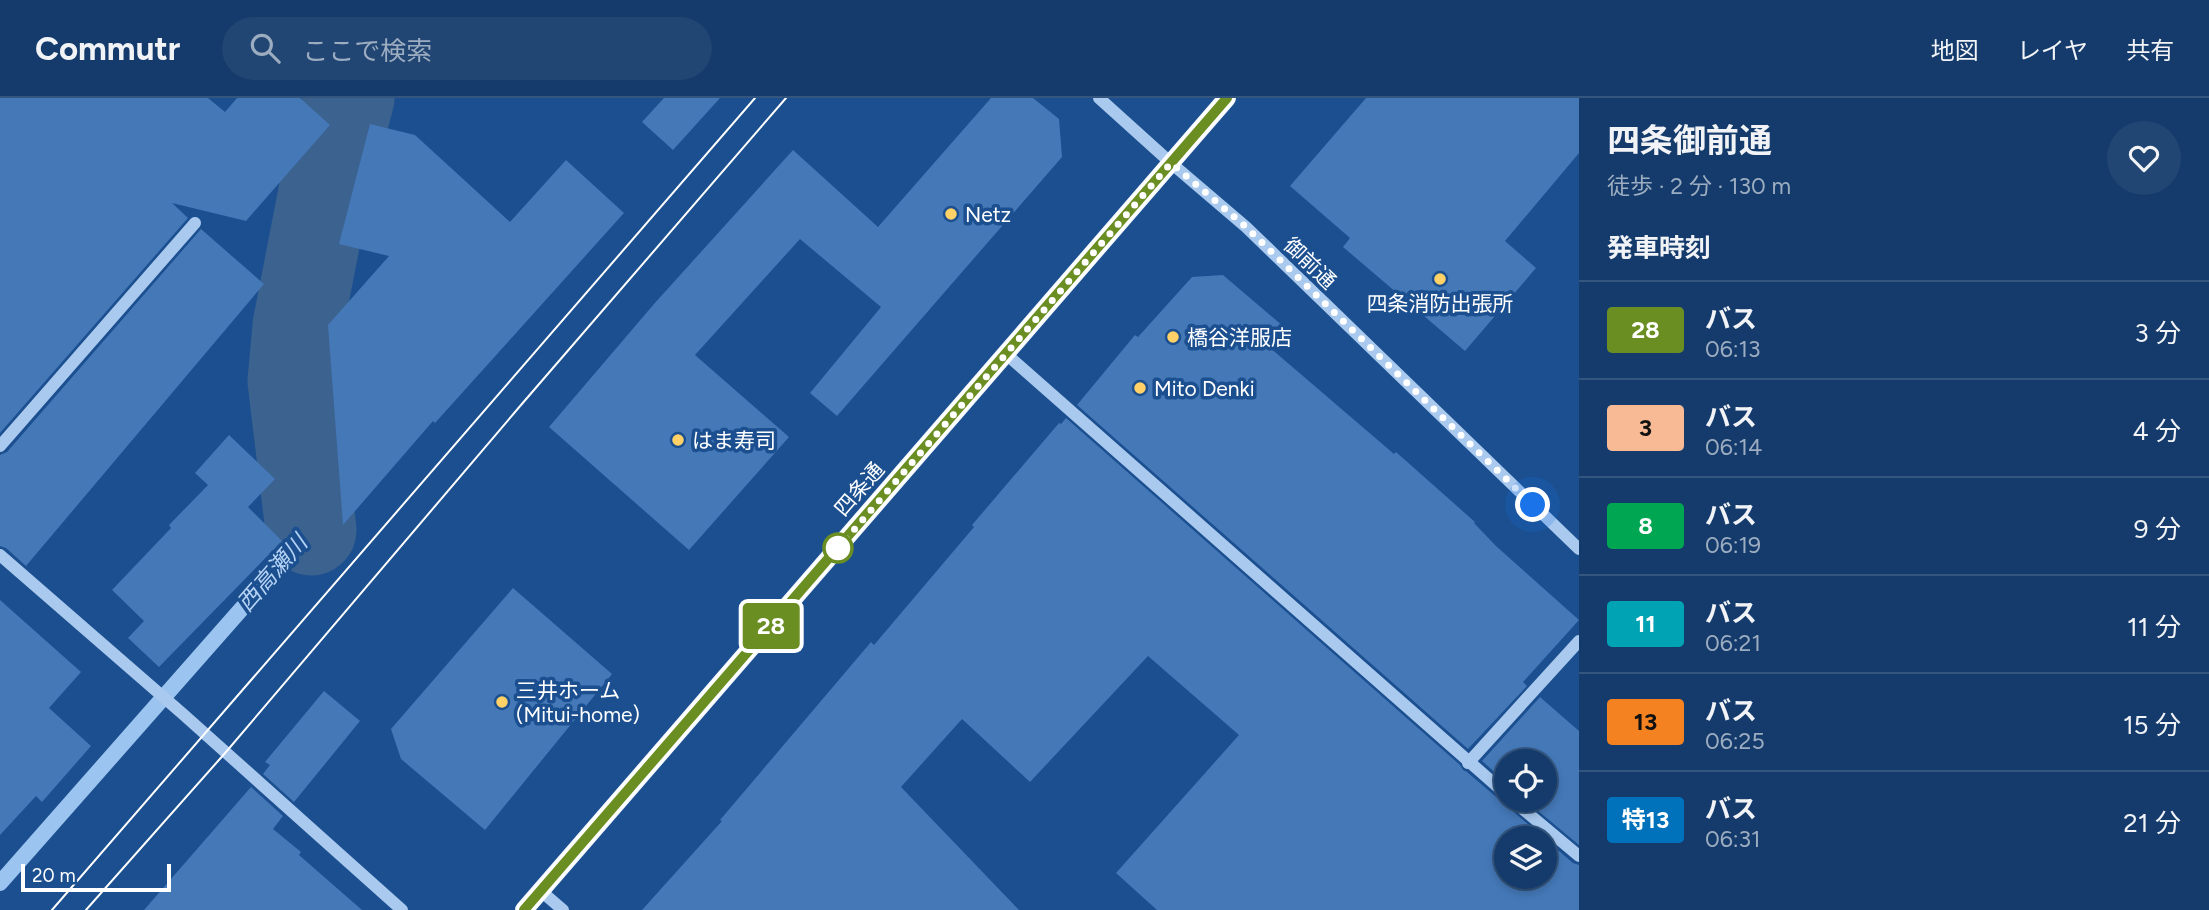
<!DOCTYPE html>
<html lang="ja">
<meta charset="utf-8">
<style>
:root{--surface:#143b6b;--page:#214673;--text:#f1f3f6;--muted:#9dadc1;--line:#33557e}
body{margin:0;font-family:Figtree,"Noto Sans JP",sans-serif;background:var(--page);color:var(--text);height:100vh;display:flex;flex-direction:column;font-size:26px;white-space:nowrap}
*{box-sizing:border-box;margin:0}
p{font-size:23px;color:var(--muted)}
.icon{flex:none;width:38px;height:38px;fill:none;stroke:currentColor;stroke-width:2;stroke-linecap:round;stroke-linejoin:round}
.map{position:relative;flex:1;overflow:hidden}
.panel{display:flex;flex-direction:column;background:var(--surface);width:630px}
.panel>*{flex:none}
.badge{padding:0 14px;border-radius:5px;font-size:24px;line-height:46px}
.buttons{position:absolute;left:1494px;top:651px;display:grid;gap:14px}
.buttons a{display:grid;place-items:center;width:63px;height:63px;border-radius:50%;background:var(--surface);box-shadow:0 4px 10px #0003,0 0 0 2px var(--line);font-size:35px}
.scale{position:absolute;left:21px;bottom:18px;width:150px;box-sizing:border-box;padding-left:7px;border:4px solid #fff;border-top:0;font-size:19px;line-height:24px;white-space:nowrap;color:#fff;-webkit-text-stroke:5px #1b4f8f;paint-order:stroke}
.you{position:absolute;width:35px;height:35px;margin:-18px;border:5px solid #fff;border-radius:50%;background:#1a73e8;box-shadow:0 0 0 10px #1a73e833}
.map>.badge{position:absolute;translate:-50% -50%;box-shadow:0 0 0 4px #fff}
h2{padding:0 28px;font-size:26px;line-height:63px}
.round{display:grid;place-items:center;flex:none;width:74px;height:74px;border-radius:37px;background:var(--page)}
.head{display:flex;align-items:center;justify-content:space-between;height:119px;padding:0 28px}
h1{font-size:33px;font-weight:700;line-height:52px}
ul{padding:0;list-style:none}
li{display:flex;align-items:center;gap:21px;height:98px;padding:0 28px;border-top:2px solid var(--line)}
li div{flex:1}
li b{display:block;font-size:26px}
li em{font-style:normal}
li .badge{min-width:77px;font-weight:700;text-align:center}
header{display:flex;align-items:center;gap:42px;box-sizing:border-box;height:98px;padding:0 35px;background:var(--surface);border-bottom:2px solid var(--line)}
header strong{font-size:33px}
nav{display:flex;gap:38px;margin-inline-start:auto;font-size:24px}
.search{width:490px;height:63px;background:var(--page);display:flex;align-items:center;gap:18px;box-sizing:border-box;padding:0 24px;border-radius:38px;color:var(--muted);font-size:26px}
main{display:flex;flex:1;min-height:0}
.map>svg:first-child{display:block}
</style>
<header>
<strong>Commutr</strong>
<div class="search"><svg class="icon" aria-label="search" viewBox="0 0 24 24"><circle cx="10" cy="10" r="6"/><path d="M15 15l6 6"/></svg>ここで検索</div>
<nav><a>地図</a><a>レイヤ</a><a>共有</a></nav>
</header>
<main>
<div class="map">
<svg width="1579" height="812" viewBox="0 0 1579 812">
<rect width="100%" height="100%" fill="#1b4f8f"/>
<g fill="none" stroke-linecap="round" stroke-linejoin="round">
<polyline stroke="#9cc4f0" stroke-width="16" points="0,785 311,432"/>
<polyline stroke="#3c6290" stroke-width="91" points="311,432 293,283 298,228 325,89 349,0"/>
</g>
<g fill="#4478b7">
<polygon points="0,0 208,0 225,14 237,0 300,0 330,27 246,123 172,105 188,120 0,335"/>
<polygon points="664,0 720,0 673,52 642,24"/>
<polygon points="991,0 1033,0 1059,21 1062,59 837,318 810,295 881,209 800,141 695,257 789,339 689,452 549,329 654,206 793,52 878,129"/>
<polygon points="1366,0 1579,0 1579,55 1505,143 1536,170 1465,253 1343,149 1350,140 1290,88"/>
<polygon points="370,26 415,37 510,124 566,62 624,115 435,325 433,323 343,427 328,227 389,158 339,146"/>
<polygon points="201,131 264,186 26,468 6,450 0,448 0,357 7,354"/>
<polygon points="1223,177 1284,229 1268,248 1394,356 1396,354 1475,424 1474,425 1496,448 1579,522 1523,584 1527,588 1468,651 1077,307 1135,237 1138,239 1192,179"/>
<polygon points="1066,320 1460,667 1463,672 1467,674 1544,740 1507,740 1507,779 1545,779 1545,741 1573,765 1579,767 1579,812 1157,812 1116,775 1239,637 1148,558 1030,684 962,621 901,689 1019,812 642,812 722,723 720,722 871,544 874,547 974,429 972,427 1059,325 1061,326"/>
<polygon points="229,337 275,381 248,409 282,443 159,569 128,540 144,523 112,492 171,430 169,427 208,387 195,375"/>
<polygon points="513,490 612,576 485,732 401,661 391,631"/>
<polygon points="0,502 81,574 49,610 91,648 42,704 36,698 0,737"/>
<polygon points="324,593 360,623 294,704 263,676 270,667 265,664"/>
<polygon points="1540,599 1579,633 1579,747 1525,702 1545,702 1545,663 1507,663 1507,685 1482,663"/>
<polygon points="251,689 283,718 273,731 301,754 299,757 362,812 144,812"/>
</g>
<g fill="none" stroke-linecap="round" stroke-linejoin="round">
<g stroke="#a9c9ee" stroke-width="12">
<polyline points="1099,0 1171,65 1246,129 1579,451"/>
<polyline points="1006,256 1507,697"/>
<polyline points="0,348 195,125"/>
<polyline points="0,457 184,617 402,812"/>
<polyline points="1468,665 1579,543"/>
<polyline points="1512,702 1579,758"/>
<polyline points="541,793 563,812"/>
</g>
<polyline stroke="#f0f6ff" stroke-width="18" points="524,812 1227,0"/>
<g stroke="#fff" stroke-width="2">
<polyline points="52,812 755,0"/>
<polyline points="86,812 226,654 521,307 786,0"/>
</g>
</g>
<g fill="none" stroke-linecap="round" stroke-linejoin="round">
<g stroke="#fff" stroke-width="16">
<polyline id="line" points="524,812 1227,0"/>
</g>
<use href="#line" stroke="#6b8e23" stroke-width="10"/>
<polyline stroke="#fff" stroke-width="7" stroke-dasharray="0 12.6" points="838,450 834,455 1171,65 1246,129 1533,407"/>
</g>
<g fill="#ffd166" stroke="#1b4f8f" stroke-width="2.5">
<circle cx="951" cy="116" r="7"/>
<circle cx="1440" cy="181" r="7"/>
<circle cx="1173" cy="239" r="7"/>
<circle cx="1140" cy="290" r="7"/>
<circle cx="678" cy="342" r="7"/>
<circle cx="502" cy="604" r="7"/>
</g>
<circle fill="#fff" stroke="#6b8e23" stroke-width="3.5" cx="838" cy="450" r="14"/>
<g text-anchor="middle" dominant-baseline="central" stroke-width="7" stroke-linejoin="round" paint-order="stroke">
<g font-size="21" fill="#fff" stroke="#1b4f8f" text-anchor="start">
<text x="965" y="116">Netz</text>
<text x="1440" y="205" text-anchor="middle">四条消防出張所</text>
<text x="1187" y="239">橋谷洋服店</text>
<text x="1154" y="290">Mito Denki</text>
<text x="692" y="342">はま寿司</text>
<text x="516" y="592">三井ホーム<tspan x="516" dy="24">(Mitui-home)</tspan></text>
</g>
<g font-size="21" fill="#fff" stroke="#1b4f8f">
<text transform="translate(1310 165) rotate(44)">御前通</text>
<text transform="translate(859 391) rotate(-49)">四条通</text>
</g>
<g font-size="23" font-style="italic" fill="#b5d3f5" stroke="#1b4f8f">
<text transform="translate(272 475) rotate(-49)">西高瀬川</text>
</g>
</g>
</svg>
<div class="buttons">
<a><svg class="icon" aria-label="locate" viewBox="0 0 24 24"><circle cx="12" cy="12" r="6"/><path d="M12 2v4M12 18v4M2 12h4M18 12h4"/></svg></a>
<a><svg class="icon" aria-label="layers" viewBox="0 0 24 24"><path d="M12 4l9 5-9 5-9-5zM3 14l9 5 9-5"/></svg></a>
</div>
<div class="scale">20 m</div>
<div class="you" style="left:1533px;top:407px"></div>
<b class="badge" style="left:771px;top:528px;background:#6b8e23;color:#fff">28</b>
</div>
<section class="panel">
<div class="head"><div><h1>四条御前通</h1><p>徒歩 · 2 分 · 130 m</p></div><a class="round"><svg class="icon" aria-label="heart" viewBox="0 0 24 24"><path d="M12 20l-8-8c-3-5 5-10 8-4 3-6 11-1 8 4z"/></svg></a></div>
<h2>発車時刻</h2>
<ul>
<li><span class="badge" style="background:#6b8e23;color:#fff">28</span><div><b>バス</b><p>06:13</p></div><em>3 分</em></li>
<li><span class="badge" style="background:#f7ba95;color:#111">3</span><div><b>バス</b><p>06:14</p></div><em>4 分</em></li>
<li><span class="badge" style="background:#00a651;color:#fff">8</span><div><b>バス</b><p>06:19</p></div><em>9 分</em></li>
<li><span class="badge" style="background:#00a3b4;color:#fff">11</span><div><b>バス</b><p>06:21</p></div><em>11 分</em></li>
<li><span class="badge" style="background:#f58220;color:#111">13</span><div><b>バス</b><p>06:25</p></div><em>15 分</em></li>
<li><span class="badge" style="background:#0072bc;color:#fff">特13</span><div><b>バス</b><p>06:31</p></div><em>21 分</em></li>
</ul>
</section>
</main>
